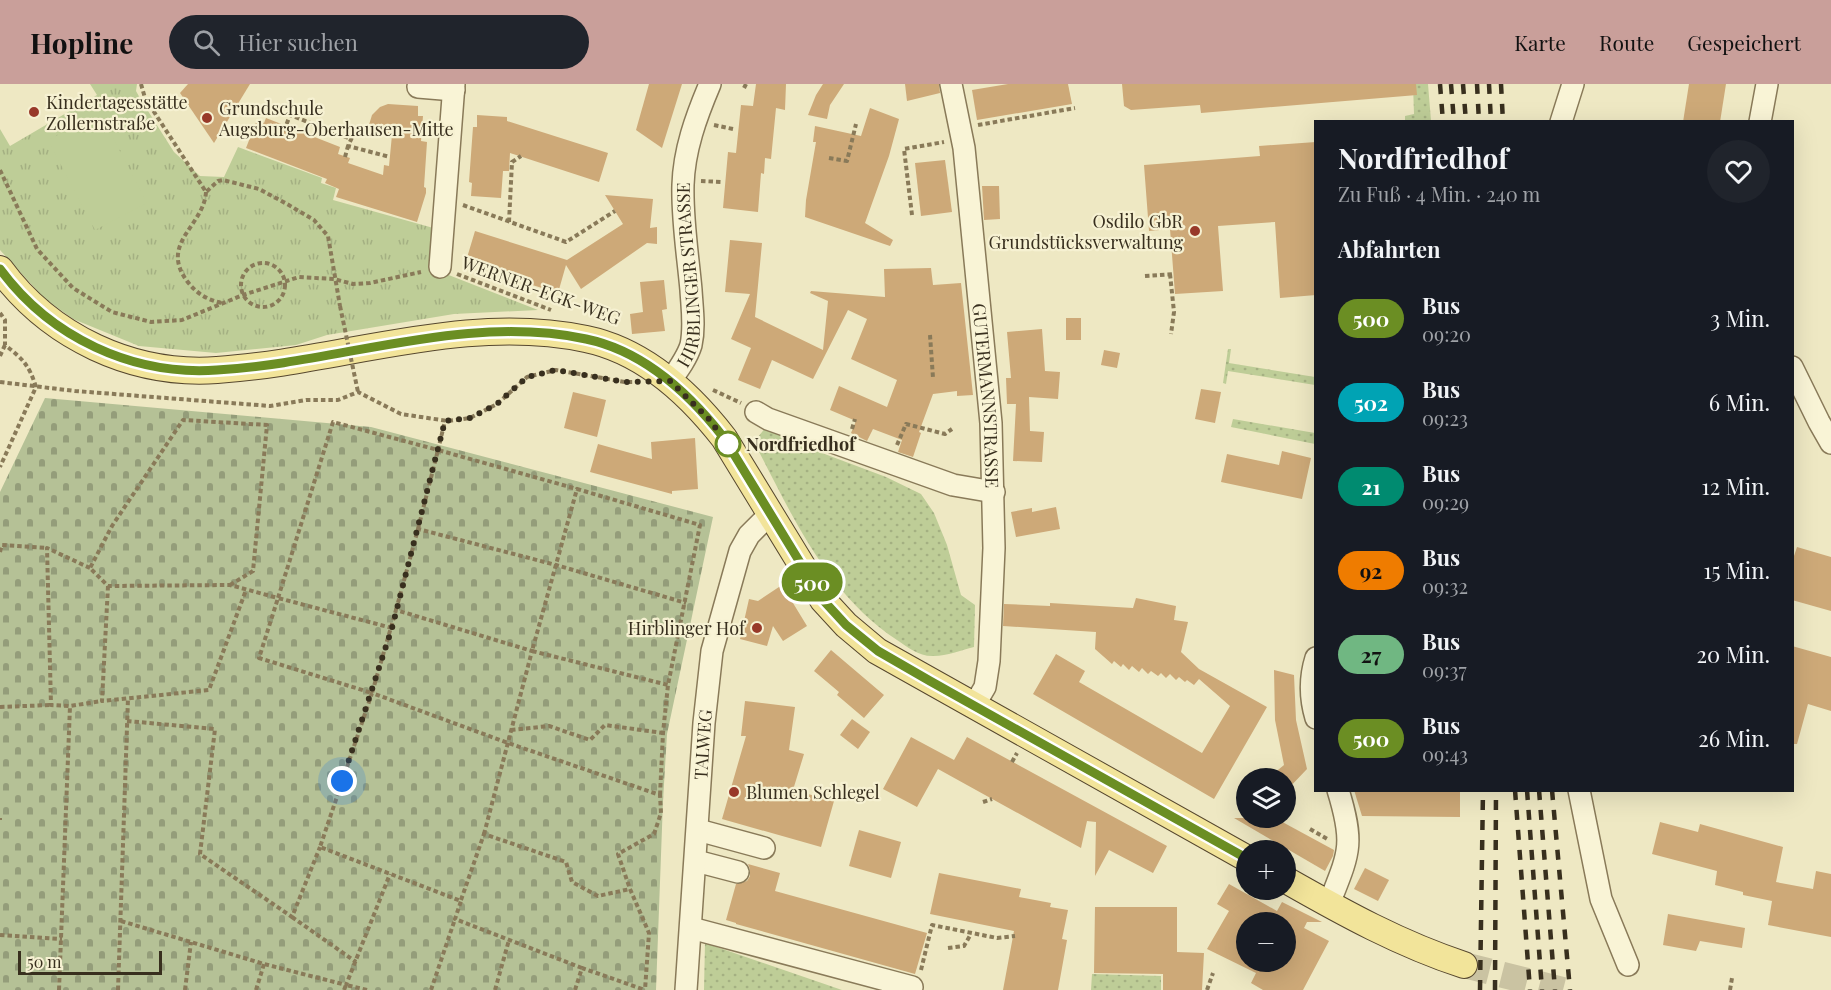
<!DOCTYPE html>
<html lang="de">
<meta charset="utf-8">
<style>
:root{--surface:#171b24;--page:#20242c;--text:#f1f3f6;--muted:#9ea1a6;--accent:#c99f9a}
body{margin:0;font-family:"Playfair Display",serif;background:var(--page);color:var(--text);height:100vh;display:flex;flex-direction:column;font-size:22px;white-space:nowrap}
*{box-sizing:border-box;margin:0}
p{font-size:20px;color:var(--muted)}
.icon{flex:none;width:33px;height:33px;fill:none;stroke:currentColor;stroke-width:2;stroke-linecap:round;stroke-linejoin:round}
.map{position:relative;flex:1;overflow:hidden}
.sheet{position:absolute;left:1314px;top:36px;width:480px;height:672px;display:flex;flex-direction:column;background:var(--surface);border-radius:0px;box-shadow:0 6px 24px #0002}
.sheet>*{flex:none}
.badge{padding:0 12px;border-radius:20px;font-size:21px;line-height:39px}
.tools{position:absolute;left:1236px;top:684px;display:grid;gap:12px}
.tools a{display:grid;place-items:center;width:60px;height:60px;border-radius:50%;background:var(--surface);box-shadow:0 6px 24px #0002;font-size:30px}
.scale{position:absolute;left:18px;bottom:15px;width:144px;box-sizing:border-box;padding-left:6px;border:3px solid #382f1e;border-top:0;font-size:16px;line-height:21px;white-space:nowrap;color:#382f1e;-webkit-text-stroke:4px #f6f1d2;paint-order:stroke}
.you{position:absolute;width:30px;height:30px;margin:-15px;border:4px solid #fff;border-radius:50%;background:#1a73e8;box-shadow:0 0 0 9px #1a73e833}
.map>.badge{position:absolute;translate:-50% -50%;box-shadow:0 0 0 3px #fff}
h2{padding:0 24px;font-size:22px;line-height:54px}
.round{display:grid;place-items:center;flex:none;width:63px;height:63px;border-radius:32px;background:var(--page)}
.head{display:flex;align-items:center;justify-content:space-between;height:102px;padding:0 24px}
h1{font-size:28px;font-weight:700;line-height:45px}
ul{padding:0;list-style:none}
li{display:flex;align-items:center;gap:18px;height:84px;padding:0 24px}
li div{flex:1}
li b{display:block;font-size:22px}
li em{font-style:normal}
li .badge{min-width:66px;font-weight:700;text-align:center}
header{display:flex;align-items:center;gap:36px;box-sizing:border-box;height:84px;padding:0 30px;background:var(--accent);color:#111}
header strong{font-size:28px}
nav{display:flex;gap:33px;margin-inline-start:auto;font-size:21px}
.search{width:420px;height:54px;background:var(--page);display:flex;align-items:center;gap:15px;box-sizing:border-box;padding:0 21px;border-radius:33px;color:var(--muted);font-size:22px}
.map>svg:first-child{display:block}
</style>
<header>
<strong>Hopline</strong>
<div class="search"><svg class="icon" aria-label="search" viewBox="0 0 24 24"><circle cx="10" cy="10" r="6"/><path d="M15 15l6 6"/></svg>Hier suchen</div>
<nav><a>Karte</a><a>Route</a><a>Gespeichert</a></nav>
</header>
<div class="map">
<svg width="1831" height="906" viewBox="0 0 1831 906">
<defs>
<pattern id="grass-dots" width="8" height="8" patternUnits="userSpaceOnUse" patternTransform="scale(1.5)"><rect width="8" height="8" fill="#becd97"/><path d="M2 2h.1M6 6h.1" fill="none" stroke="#a4b082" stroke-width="1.8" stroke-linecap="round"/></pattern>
<pattern id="cemetery-stones" width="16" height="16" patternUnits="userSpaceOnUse" patternTransform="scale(1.5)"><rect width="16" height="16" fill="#b5c196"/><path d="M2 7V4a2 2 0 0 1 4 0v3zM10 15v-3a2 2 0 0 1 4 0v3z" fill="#949d7a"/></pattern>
<pattern id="park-tufts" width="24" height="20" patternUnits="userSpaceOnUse" patternTransform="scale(1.5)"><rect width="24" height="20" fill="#becd97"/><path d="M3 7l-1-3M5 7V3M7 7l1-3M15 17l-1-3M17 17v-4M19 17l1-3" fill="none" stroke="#a4b082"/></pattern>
</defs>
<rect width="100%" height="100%" fill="#eee8c3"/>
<g fill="url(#grass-dots)">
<polygon points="1413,0 1428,0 1431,37 1405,37 1405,32 1414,30"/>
<polygon points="1228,265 1231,265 1229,279 1315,293 1315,301 1228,287 1226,300 1223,299"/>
<polygon points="1233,335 1315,349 1315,360 1231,343"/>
<path d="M766,343l33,12 -1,5 88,33 35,17 13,19 13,32 14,50 14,10 -1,42c-13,3 -27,9 -40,9 -14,1 -27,-9 -37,-16 -71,-47 -105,-125 -143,-198z"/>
<polygon points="705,859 842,906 704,906"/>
<polygon points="1092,890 1161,892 1161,906 1091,906"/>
</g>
<polygon fill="url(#cemetery-stones)" points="45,314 371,343 713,433 667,650 663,717 656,906 0,906 0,408"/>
<polygon fill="url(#park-tufts)" points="90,0 137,0 136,7 141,16 174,68 200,92 224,93 238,63 322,94 321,99 336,104 333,116 437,145 441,188 538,226 454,230 327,251 296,261 216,269 139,262 73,235 44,214 0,166 0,45 10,62 97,11"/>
<polygon fill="#becd97" points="100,29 147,119 95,146 48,56"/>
<g fill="#cda978" fill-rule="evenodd">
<polygon points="188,0 250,0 214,59 180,9"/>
<polygon points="649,0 682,0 662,64 636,46"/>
<polygon points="756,0 786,0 785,26 776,24 771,75 765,74 764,90 761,89 758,128 723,124 728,68 736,69 741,21 753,22"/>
<polygon points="823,0 844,0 830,21 827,35 808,31 816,11"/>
<polygon points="905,0 939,0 940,9 907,17"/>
<polygon points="1008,0 1068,0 1072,20 977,36 972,6"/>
<polygon points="1122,0 1416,0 1417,11 1201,29 1200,21 1131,26 1124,22"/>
<polygon points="1689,0 1726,0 1720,38 1683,38"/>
<polygon points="388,20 418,22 418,32 423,32 421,57 427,58 424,103 426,104 426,109 417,138 336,113 339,105 325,99 327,95 246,64 257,36 264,39 266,34 340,63 338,70 350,74 348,79 383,91 384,81 389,82 392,51 368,44 372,31 380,23"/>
<polygon points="870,24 899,35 889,72 865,139 893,156 890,162 805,133 806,116 816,58 813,58 815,42 861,52"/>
<polygon points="477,31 507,33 507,37 608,69 599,98 510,69 509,87 503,87 501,114 471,112 472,99 469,98 473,43 477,43"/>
<polygon points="1316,58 1316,211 1280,214 1275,138 1218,142 1223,207 1175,210 1170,145 1149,147 1144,81 1260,72 1259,62"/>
<polygon points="945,76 952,128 921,132 915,79"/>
<polygon points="982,102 999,102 1000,135 984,136"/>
<polygon points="605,111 653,115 650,144 657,143 657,160 647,159 581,205 566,181 558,209 526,199 527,195 466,177 475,147 567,176 623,140"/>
<polygon points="730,156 762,159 755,233 823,266 828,217 810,209 811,207 885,213 884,185 931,184 933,201 961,199 973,311 957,312 957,307 933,310 919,348 921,349 913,373 898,368 902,356 873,345 867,357 851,349 856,337 830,326 839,302 887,323 897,296 851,275 867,235 848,226 813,295 772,276 760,305 738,296 751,264 731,255 750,210 725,208"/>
<polygon points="664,196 667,225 662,226 665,247 632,250 630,230 643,228 640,198"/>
<rect x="1066" y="234" width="15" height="22"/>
<polygon points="1042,245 1045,287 1060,288 1058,315 1029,313 1030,347 1044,348 1042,378 1013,377 1016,320 1007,320 1006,294 1011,294 1007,248"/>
<polygon points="1104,266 1120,269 1117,284 1101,281"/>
<polygon points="1201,305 1221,308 1215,339 1195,335"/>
<polygon points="573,308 606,316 597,353 564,344"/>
<polygon points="695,354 698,405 672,407 672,410 590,388 598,360 652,375 651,358"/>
<polygon points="1282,367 1311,374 1302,415 1221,398 1227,370 1279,381"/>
<polygon points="1056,423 1060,445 1016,453 1011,428 1032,424 1032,428"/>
<polygon points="1797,463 1831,473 1831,527 1792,516 1792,478"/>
<polygon points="782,501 807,542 783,557 773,542 767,562 740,555 749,515 758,517"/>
<polygon points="1136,514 1176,522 1174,536 1188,538 1181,568 1199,585 1267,623 1214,715 1033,610 1056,570 1085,587 1079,598 1202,669 1230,622 1199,595 1194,601 1187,596 1185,598 1179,593 1176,596 1170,590 1166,594 1161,589 1158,592 1151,587 1148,590 1142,584 1139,588 1132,582 1129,586 1123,580 1121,583 1114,577 1112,580 1095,565 1096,548 1003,542 1004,520 1050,522 1050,519 1133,524"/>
<polygon points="1792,562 1831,573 1831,627 1808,620 1797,660 1792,660"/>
<polygon points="831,566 884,611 864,634 837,611 839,608 814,587"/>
<polygon points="1274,586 1294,591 1296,636 1307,685 1286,707 1286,694 1268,694 1284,681 1275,636"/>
<polygon points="745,617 795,623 789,666 804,670 793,706 834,717 821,763 722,735 746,652 741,652"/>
<polygon points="852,635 870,648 858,665 840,651"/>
<polygon points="911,653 954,676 967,653 1167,762 1153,789 1109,766 1095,792 1096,738 1087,737 1081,764 938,685 917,723 883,705"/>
<polygon points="1354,706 1460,706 1460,733 1362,732"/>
<polygon points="1234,734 1275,734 1334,766 1333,772 1325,787"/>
<polygon points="1660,738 1698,748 1700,740 1783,763 1776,798 1813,805 1816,787 1831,790 1831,853 1768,841 1772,817 1743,811 1743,808 1715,801 1717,787 1652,770"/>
<polygon points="859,746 901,758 891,794 849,782"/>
<polygon points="748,780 780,789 775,807 927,849 915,890 736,840 736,839 726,836 736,800 747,797 750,792 750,785"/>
<polygon points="1365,784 1389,796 1378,817 1354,805"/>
<polygon points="939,789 1021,805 1019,813 1051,819 1050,823 1068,826 1062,855 1067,856 1058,906 1003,906 1014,847 930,830"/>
<path d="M1229,800l48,27 5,-9 40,20h-15l-3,6 25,13 -26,49h-40l-12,-7 5,-10 -49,-24 22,-38 -12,-7zM1246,838h40v40h-40z"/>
<polygon points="1095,823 1177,823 1177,868 1204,869 1202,906 1163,906 1163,890 1094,889"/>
<polygon points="1668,830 1745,844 1742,864 1700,857 1696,867 1663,861"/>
</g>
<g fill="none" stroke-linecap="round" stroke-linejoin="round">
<polyline stroke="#cac3a2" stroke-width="26" stroke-dasharray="26 13" stroke-linecap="butt" points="1464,881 1563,906"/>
<g stroke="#897a59" stroke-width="24">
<g id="minor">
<path id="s1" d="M951,0l13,64 27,275 3,125 -5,113 -4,26 -10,17"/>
<polyline points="418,3 454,6"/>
<polyline points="1561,38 1573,0"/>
<polyline points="1760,38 1767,0"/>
<polyline points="440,183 454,0"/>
<polyline points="1792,283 1819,338 1831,359"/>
<path id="s2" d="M670,297c8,-11 17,-23 21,-36 4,-18 1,-37 0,-55 -3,-34 -9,-70 -8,-105 1,-35 13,-68 27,-101"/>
<polyline points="756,328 768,335 953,401 994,408"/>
<path d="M1316,574c-6,19 -6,40 0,60"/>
<polyline points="1579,706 1601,815 1628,881"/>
<polyline points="698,746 764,764"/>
<polyline points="696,777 738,788"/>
<path d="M1329,820c20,-51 26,-59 9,-114"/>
<polyline points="691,844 912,903"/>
<path id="s3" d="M686,906l18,-267 8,-72 28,-100 9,-16 22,-22"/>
</g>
</g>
<g stroke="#56472e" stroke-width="28">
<g id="major">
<path d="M0,185c50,68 132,107 217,101 123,-8 246,-57 369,-31 58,12 103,54 138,99l99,162 23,25 31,26 369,207"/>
<path d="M1286,796c58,33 114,64 178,85"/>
</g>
</g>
<g stroke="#897a59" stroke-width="4" stroke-dasharray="4.5 3" stroke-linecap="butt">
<polyline points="141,0 145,14 206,108 218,97 223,96 259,105 287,120 314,136 328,152 340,222"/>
<polyline points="744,4 746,0"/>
<polyline points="714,41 733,45"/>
<polyline points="978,41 1075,24"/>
<polyline points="284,47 290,31 351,55"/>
<polyline points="355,47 348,62 390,73"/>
<polyline points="345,73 348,62"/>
<polyline points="829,74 847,77 856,40"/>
<polyline points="0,86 37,165 73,204 112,228 151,238 182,236 243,211 299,193 334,195 353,200 370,199 421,188"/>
<polyline points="701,97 721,98"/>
<path d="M206,108c-2,34 -47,51 -19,89 9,12 20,19 35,22"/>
<polyline points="463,121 566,158 615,127"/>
<polyline points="912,131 904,65 944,58"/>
<polyline points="509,138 512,78 521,72"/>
<circle cx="263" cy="201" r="22"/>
<polyline points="457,190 551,226"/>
<polyline points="1170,190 1174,228 1171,250"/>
<polyline points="1145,192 1174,190"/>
<path d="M0,229l5,7v25c18,14 24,20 31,42l-36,80"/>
<polyline points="930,251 933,294"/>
<polyline points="0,272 5,261"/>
<polyline points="0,298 75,307 270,322 306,316 338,316 358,308 401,330 448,337 470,334 497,320 527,293 556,286 625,298 634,298"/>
<polyline points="713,306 741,319"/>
<polyline points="852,345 855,335"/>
<polyline points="897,361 906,340 945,350 952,345"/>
<polyline points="418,445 438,366 577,405"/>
<polyline points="0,468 2,461 47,464"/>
<polyline points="90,484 47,464 51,621 70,622 102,617"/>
<polyline points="230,501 253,487 267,341 183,336 112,442 90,484 108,502 230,501 278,514 333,338 438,366 445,337"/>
<polyline points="108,502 102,617 209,606 246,506"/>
<polyline points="396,526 418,445 556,481 686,519"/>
<polyline points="392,544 278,514 259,574 372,609 396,526 532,567 484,750"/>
<polyline points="0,623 51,621"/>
<polyline points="127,637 215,645 200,770 292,833 320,763"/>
<polyline points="511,646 549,642 590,656 605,641 663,649"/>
<polyline points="1012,678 1017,669"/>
<polyline points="660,711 663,649 668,601 700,441 577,405 532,567 668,601"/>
<polyline points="983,718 992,715"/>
<polyline points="0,734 0,736"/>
<polyline points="1310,745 1329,756"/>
<polyline points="461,816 484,750 566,778 572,798 598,812 630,805"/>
<polyline points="292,833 356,878"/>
<polyline points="121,837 264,880 346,901 390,790"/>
<polyline points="0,851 62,855"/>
<polyline points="948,864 964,862 971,850"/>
<polyline points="582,884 455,835 461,817 320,763 372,609 508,659 660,711 661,729 654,750 618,770 630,805 649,849 645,906"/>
<polyline points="921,886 932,841 997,854 1015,852"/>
<polyline points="59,906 70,622"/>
<polyline points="118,906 128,614"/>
<polyline points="185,906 191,858"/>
<polyline points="256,906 264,880"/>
<polyline points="344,906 346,901 367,906"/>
<polyline points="431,906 455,835"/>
<polyline points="495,906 509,856"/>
<polyline points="575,906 582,884 645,906"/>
<polyline points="1207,906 1213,889"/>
<polyline points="1730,906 1732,894"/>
</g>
<use href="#minor" stroke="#f9f4d6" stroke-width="21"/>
<use href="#major" stroke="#f2e49a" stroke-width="26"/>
<g stroke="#382f1e" stroke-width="4.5" stroke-dasharray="10 10" stroke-linecap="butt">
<polyline points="1440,0 1443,38"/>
<polyline points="1451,0 1454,38"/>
<polyline points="1463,0 1466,38"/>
<polyline points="1477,0 1479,38"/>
<polyline points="1489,0 1491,38"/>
<polyline points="1501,0 1503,38"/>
<polyline points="1515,706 1530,906"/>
<polyline points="1527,706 1542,906"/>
<polyline points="1539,706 1555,906"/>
<polyline points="1552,706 1570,906"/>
<polyline points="1480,906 1483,706"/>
<polyline points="1495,906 1496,706"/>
</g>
<polyline stroke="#897a59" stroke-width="4" stroke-dasharray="4.5 3" stroke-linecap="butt" points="340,222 358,308"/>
</g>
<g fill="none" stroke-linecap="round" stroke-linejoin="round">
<g stroke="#fff" stroke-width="14">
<path id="line" d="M0,185c50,68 132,107 217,101 123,-7 246,-57 369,-31 58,12 103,54 138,99l99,162 23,25 32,26 52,30 316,177"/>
</g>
<use href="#line" stroke="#6b8e23" stroke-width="9"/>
<polyline stroke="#382f1e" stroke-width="6" stroke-dasharray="0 10.8" points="342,697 392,544 445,337 470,334 497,320 527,293 556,286 625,298 670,297 708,334 728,360"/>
</g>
<g fill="#983929" stroke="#f6f1d2" stroke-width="2">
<circle cx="34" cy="28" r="6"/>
<circle cx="207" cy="34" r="6"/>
<circle cx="1195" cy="147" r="6"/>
<circle cx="757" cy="544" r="6"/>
<circle cx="734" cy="708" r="6"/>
</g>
<circle fill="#fff" stroke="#6b8e23" stroke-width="3" cx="728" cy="360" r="12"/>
<g text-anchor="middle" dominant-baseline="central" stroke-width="4.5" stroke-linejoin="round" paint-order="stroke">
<g font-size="18" fill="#382f1e" stroke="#f6f1d2" text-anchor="start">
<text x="46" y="18">Kindertagesstätte<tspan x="46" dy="21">Zollernstraße</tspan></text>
<text x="219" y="24">Grundschule<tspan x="219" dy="21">Augsburg-Oberhausen-Mitte</tspan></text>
<text x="1183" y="137" text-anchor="end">Osdilo GbR<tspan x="1183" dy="21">Grundstücksverwaltung</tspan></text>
<text x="745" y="544" text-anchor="end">Hirblinger Hof</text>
<text x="746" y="708">Blumen Schlegel</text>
</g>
<g font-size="18" fill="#382f1e" stroke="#f6f1d2">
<text stroke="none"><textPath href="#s2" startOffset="112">HIRBLINGER STRASSE</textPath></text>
<text transform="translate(541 206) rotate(20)">WERNER-EGK-WEG</text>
<text stroke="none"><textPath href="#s1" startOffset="314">GUTERMANNSTRASSE</textPath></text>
<text stroke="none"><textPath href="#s3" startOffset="246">TALWEG</textPath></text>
</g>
<g font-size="18" font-weight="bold" fill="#382f1e" stroke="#f6f1d2" text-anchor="start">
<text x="746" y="360">Nordfriedhof</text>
</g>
</g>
</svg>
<div class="tools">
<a><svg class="icon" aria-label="layers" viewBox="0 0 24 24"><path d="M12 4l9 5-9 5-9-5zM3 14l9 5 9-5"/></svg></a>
<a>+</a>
<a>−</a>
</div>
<div class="scale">50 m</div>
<div class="you" style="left:342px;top:697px"></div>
<b class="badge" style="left:812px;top:498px;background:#6b8e23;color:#fff">500</b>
<section class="sheet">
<div class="head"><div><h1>Nordfriedhof</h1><p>Zu Fuß · 4 Min. · 240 m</p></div><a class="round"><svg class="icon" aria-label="heart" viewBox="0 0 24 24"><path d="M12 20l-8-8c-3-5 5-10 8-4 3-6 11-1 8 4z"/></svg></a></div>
<h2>Abfahrten</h2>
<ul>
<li><span class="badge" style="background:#6b8e23;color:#fff">500</span><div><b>Bus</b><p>09:20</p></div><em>3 Min.</em></li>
<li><span class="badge" style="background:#00a3b4;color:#fff">502</span><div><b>Bus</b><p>09:23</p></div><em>6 Min.</em></li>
<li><span class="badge" style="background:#008b70;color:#fff">21</span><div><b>Bus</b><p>09:29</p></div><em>12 Min.</em></li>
<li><span class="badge" style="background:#ef7c00;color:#111">92</span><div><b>Bus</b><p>09:32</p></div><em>15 Min.</em></li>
<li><span class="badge" style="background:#70b782;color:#111">27</span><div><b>Bus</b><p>09:37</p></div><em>20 Min.</em></li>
<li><span class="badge" style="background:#6b8e23;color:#fff">500</span><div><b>Bus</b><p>09:43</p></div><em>26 Min.</em></li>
</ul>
</section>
</div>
